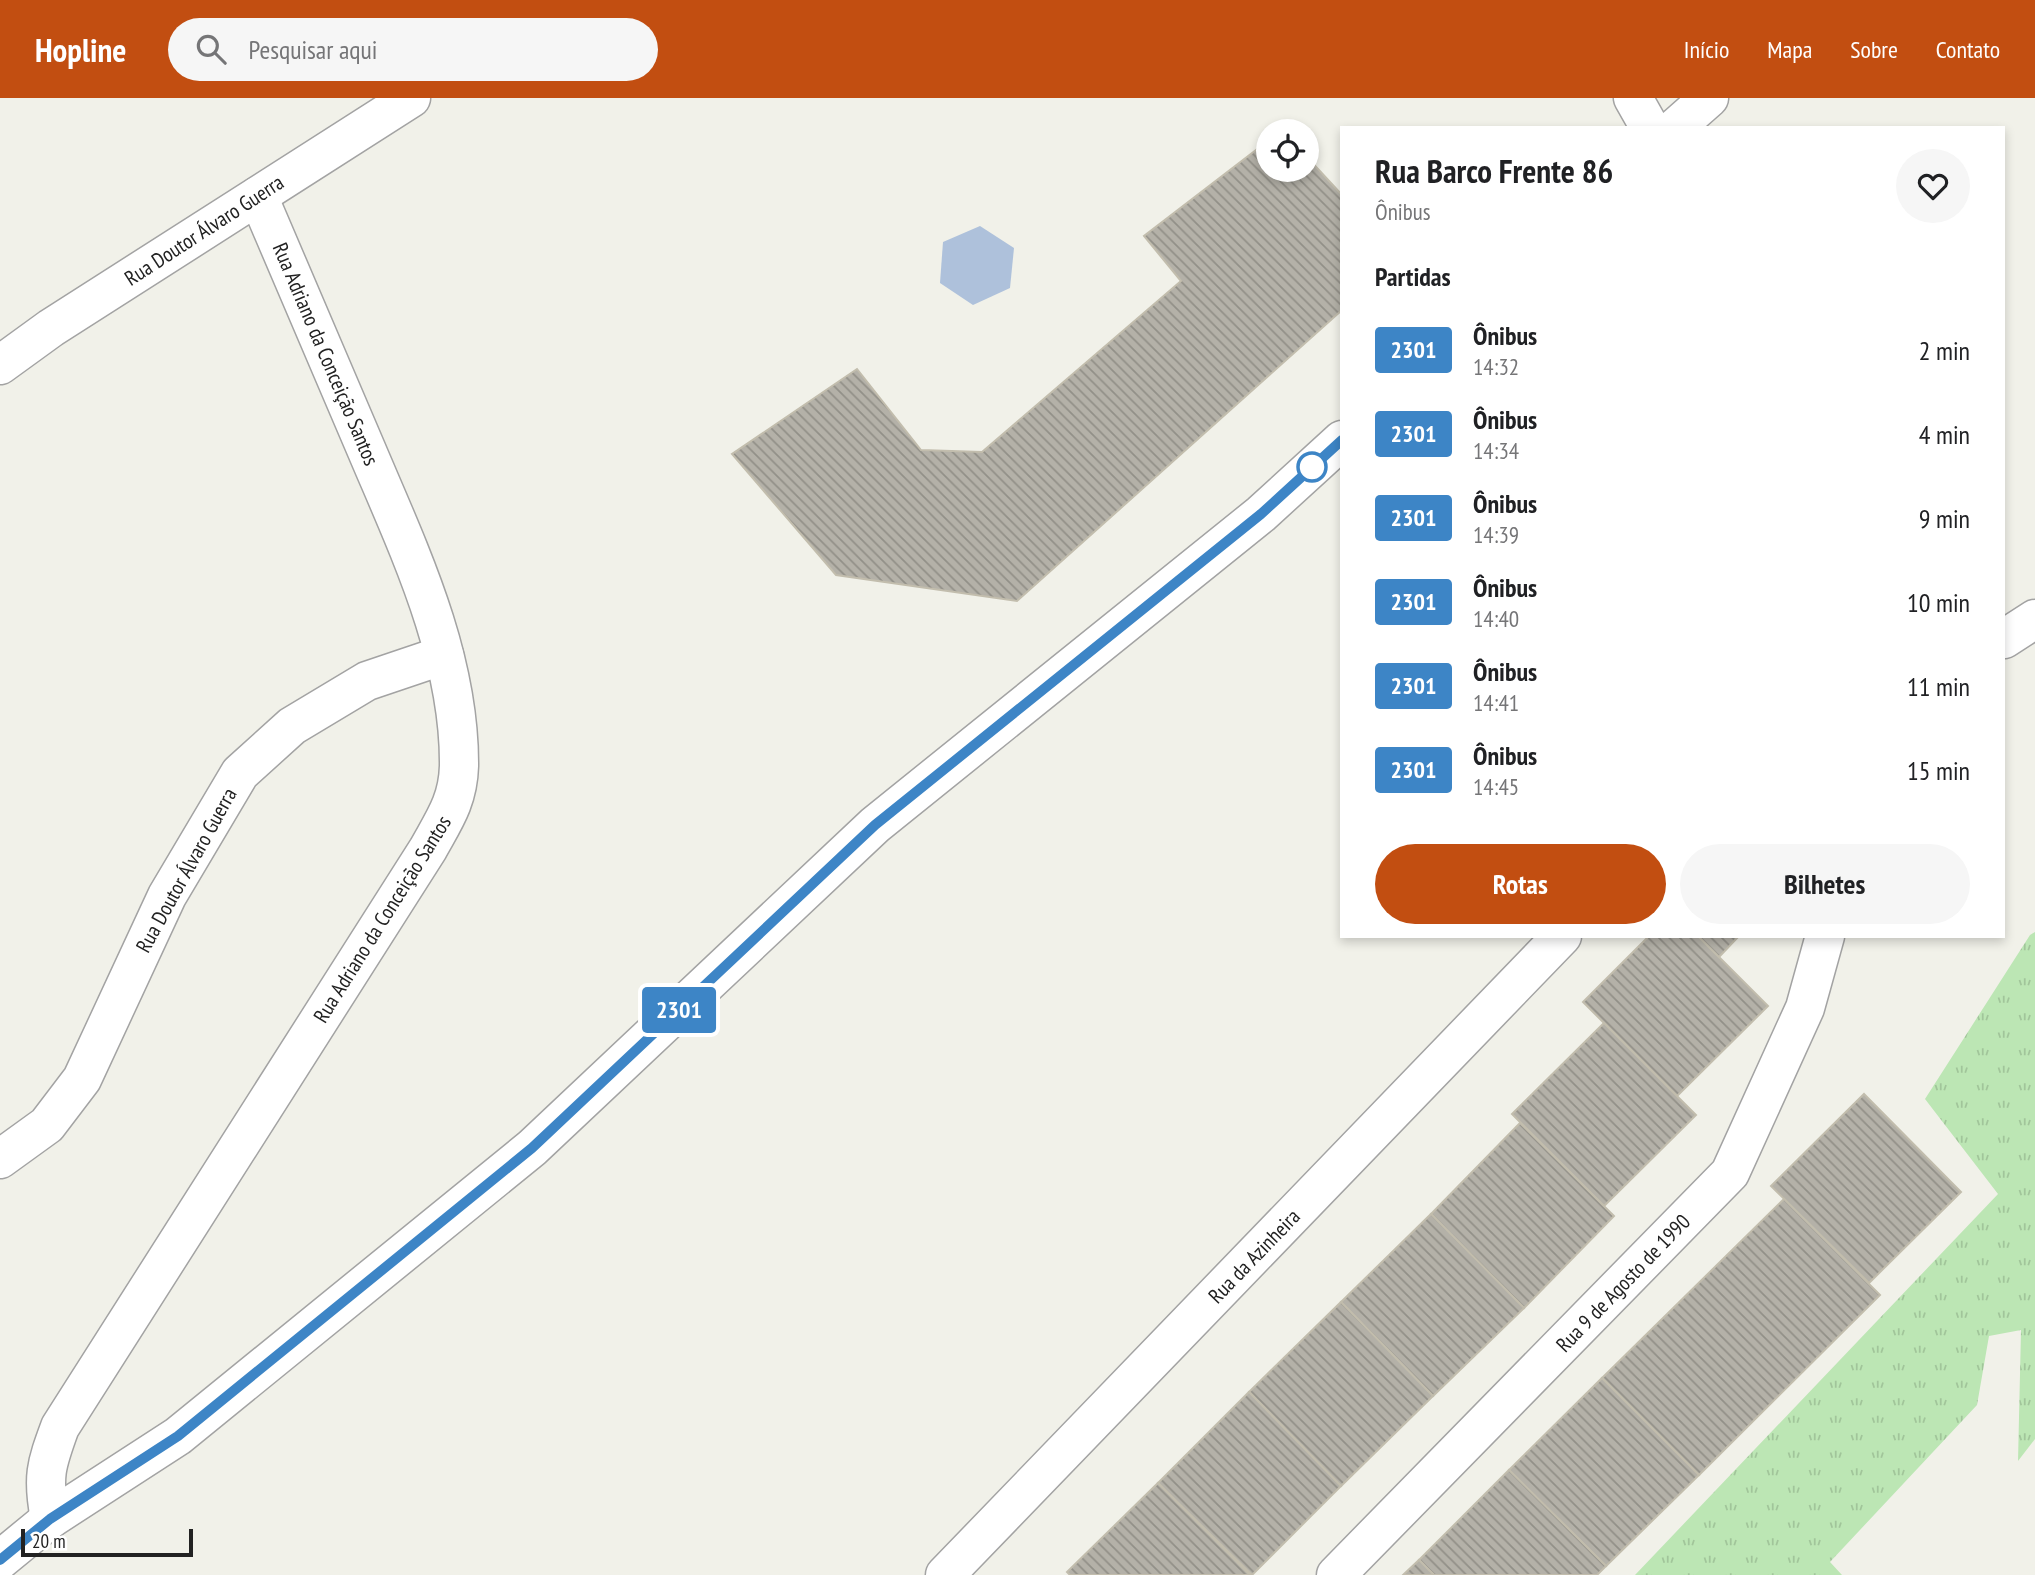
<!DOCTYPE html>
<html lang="pt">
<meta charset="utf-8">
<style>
:root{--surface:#fff;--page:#f6f6f6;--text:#202124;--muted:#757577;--accent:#c24e11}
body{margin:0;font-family:"PT Sans Narrow",sans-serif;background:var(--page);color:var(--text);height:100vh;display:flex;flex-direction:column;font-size:26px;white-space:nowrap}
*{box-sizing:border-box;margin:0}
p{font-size:23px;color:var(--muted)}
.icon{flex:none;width:38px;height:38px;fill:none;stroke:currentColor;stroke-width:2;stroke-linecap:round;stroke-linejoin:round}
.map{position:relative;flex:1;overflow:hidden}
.sheet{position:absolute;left:1340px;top:28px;width:665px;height:812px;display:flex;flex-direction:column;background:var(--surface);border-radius:0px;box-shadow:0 4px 10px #0003}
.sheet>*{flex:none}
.badge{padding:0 14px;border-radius:5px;font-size:24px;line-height:46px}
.fabs{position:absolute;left:1256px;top:21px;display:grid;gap:14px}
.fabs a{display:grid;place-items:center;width:63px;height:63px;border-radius:50%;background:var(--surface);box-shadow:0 4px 10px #0003;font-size:35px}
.scale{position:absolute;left:21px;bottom:18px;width:172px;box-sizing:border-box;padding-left:7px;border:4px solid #222;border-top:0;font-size:19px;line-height:24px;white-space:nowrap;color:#222;-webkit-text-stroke:5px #fff;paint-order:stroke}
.map>.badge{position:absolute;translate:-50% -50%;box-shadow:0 0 0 4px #fff}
h2{padding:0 35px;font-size:26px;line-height:63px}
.round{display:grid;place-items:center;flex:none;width:74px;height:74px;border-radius:37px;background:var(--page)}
.summary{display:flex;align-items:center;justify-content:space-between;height:119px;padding:0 35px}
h1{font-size:33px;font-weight:800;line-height:52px}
.button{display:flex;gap:14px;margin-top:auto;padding:14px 35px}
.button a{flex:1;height:80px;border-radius:42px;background:var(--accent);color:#fff;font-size:28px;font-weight:800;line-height:80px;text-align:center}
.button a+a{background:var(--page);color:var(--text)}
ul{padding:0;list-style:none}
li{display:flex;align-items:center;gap:21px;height:84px;padding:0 35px}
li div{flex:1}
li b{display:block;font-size:26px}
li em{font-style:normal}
li .badge{min-width:77px;font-weight:700;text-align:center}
header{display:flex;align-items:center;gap:42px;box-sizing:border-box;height:98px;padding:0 35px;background:var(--accent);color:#fff}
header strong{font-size:33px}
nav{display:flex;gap:38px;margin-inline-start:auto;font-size:24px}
.search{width:490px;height:63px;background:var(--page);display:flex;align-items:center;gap:18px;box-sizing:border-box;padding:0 24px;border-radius:38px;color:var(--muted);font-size:26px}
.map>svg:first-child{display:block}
</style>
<header>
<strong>Hopline</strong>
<div class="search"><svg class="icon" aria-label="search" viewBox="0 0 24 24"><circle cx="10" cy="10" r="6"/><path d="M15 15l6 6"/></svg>Pesquisar aqui</div>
<nav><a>Início</a><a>Mapa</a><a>Sobre</a><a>Contato</a></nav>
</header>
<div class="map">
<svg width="2035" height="1477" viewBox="0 0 2035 1477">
<defs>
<pattern id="grass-tufts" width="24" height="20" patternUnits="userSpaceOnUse" patternTransform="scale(1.75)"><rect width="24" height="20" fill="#bce6b4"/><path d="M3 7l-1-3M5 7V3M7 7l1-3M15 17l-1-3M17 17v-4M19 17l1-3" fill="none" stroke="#a1c59a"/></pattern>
<pattern id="building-back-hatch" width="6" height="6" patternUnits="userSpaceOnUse" patternTransform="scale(1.75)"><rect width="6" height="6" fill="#b4b1a8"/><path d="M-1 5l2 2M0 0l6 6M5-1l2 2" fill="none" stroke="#929088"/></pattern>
</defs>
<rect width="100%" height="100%" fill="#f1f1e9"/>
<polygon fill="url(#grass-tufts)" points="2035,834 2035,1341 2018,1363 2021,1232 1989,1238 1977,1307 1830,1464 1842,1477 1635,1477 1998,1096 1925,1001 2030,837"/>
<polygon fill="#aec1db" points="980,128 1014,150 1010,190 973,207 940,185 943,144"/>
<g fill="url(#building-back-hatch)" stroke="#c2bdad" stroke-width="2">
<polygon points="1269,42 1269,72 1307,72 1307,59 1342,97 1342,212 1017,503 836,477 732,356 857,271 921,352 982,354 1181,183 1144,138"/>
<polygon points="1649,838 1698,838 1768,908 1677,998 1583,904"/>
<polygon points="1698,838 1739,838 1719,859"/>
<polygon points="1604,925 1696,1017 1604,1108 1512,1016"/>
<polygon points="1864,996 1961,1094 1869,1185 1771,1088"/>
<polygon points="1520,1025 1614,1118 1524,1210 1431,1116"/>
<polygon points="1784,1101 1880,1197 1699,1377 1602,1280"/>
<polygon points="1431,1116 1524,1210 1433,1298 1341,1204"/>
<polygon points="1341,1204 1433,1298 1341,1388 1249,1294"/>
<polygon points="1602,1280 1699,1377 1606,1468 1509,1372"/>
<polygon points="1249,1294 1341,1388 1252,1477 1158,1385"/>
<polygon points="1509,1372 1606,1468 1597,1477 1434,1477 1419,1462"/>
<polygon points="1158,1385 1250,1477 1070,1477 1067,1474"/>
<polygon points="1419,1462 1434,1477 1403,1477"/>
</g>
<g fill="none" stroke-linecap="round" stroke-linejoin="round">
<g stroke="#a3a3a3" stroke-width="41">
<g id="street">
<polyline points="1633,0 1650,30"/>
<polyline points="1675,30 1709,0"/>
<polyline points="0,267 51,230 411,0"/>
<polyline points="2004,541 2035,521"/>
<polyline points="0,1061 47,1027 82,981 167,798 240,675 292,628 367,583 444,557"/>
<path d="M50,1421c-8,-42 -4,-54 10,-92l368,-578c16,-29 30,-48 31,-83 1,-110 -50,-216 -92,-315 -36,-85 -72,-170 -109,-255"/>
<polyline points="0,1462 50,1421 178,1338 532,1050 875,727 1261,416 1342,342"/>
<polyline points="945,1477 1562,838"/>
<polyline points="1336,1477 1730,1075 1805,910 1825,838"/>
</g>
</g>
<use href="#street" stroke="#fff" stroke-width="38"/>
</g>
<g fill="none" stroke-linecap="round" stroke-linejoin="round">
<g stroke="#fff" stroke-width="16">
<polyline id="line" points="0,1462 50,1421 178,1338 532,1050 875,727 1261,416 1342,342"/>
</g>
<use href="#line" stroke="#3d85c6" stroke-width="10"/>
</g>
<circle fill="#fff" stroke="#3d85c6" stroke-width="3.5" cx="1312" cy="369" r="14"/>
<g text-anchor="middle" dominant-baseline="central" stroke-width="6" stroke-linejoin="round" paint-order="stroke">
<g font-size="21" fill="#222" stroke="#fff">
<text transform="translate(204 132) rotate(-33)">Rua Doutor Álvaro Guerra</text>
<text transform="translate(326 256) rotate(67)">Rua Adriano da Conceição Santos</text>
<text transform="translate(186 772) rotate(-61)">Rua Doutor Álvaro Guerra</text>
<text transform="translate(382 821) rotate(-58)">Rua Adriano da Conceição Santos</text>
<text transform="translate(1254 1158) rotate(-46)">Rua da Azinheira</text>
<text transform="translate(1623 1185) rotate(-46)">Rua 9 de Agosto de 1990</text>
</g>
</g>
</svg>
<div class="fabs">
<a><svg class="icon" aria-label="locate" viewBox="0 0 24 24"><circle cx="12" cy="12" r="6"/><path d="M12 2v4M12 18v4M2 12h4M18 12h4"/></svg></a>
</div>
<div class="scale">20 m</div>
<b class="badge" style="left:679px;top:912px;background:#3d85c6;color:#fff">2301</b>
<section class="sheet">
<div class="summary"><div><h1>Rua Barco Frente 86</h1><p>Ônibus</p></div><a class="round"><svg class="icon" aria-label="heart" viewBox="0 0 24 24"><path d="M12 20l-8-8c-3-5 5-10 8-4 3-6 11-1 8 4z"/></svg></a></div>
<h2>Partidas</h2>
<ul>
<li><span class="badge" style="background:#3d85c6;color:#fff">2301</span><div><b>Ônibus</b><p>14:32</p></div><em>2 min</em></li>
<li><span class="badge" style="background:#3d85c6;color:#fff">2301</span><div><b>Ônibus</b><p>14:34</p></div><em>4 min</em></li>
<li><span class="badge" style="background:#3d85c6;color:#fff">2301</span><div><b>Ônibus</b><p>14:39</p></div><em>9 min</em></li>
<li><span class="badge" style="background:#3d85c6;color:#fff">2301</span><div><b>Ônibus</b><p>14:40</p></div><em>10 min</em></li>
<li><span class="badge" style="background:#3d85c6;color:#fff">2301</span><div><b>Ônibus</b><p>14:41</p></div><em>11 min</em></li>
<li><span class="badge" style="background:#3d85c6;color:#fff">2301</span><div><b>Ônibus</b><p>14:45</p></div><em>15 min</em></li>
</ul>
<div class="button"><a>Rotas</a><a>Bilhetes</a></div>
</section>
</div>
